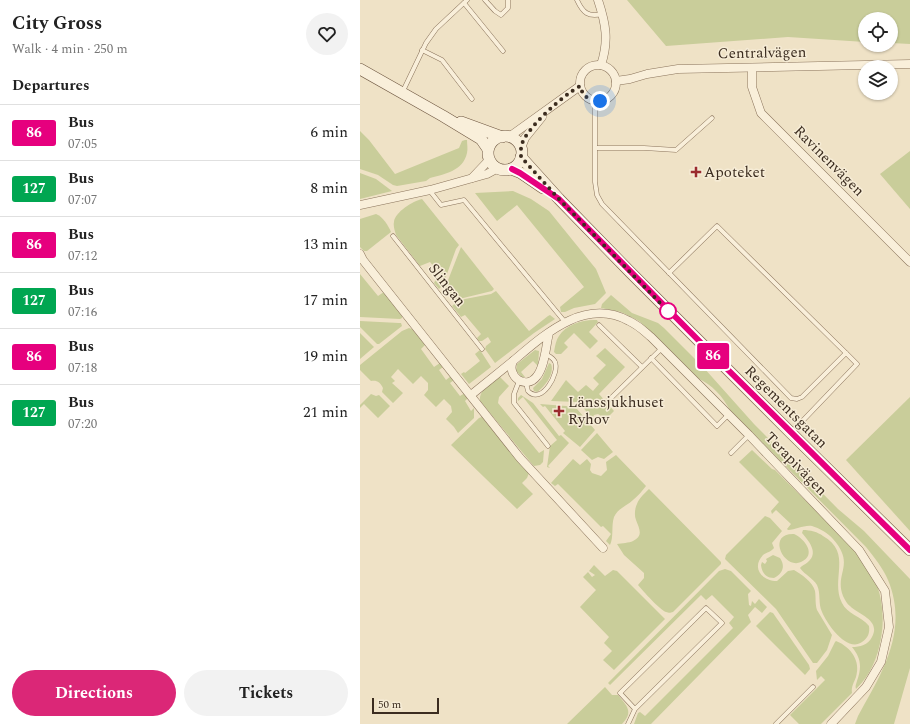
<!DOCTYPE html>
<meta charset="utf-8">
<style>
:root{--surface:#fff;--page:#f2f2f2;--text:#222;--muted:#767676;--line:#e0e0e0;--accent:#db2777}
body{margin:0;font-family:Spectral,serif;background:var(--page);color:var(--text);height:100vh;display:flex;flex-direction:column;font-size:15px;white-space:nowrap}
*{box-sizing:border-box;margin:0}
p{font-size:13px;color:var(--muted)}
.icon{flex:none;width:22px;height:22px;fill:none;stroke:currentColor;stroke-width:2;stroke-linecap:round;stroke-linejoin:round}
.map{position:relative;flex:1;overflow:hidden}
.details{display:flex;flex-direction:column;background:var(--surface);width:360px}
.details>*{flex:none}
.badge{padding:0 8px;border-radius:3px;font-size:14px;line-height:26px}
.fabs{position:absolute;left:498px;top:12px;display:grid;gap:8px}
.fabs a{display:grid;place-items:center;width:40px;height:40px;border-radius:50%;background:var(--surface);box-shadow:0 1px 3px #0004;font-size:20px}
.scale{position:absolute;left:12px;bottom:10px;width:67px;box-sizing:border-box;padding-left:4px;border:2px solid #3b2c1f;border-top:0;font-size:11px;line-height:14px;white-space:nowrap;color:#3b2c1f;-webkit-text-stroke:3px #f6ecd6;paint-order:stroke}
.you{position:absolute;width:20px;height:20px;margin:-10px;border:3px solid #fff;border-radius:50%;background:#1a73e8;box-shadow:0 0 0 6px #1a73e833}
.map>.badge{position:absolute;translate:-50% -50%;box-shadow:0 0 0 2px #fff}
h2{padding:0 12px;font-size:15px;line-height:36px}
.round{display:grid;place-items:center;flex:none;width:42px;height:42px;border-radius:21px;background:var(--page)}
.overview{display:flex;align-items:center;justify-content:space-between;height:68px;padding:0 12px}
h1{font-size:19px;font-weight:700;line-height:30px}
.primary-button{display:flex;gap:8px;margin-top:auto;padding:8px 12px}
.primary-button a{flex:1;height:46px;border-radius:24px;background:var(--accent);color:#fff;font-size:16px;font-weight:700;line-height:46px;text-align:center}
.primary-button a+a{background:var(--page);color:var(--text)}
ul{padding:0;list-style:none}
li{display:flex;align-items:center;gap:12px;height:56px;padding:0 12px;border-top:1px solid var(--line)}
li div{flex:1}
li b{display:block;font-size:15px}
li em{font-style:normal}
li .badge{min-width:44px;font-weight:700;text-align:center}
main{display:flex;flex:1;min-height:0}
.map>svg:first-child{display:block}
</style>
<main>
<section class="details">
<div class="overview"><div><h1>City Gross</h1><p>Walk · 4 min · 250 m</p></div><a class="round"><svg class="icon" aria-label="heart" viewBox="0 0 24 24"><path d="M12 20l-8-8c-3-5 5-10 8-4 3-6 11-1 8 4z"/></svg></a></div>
<h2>Departures</h2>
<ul>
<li><span class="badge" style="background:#e6007e;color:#fff">86</span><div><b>Bus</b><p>07:05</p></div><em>6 min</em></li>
<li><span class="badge" style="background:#00a651;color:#fff">127</span><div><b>Bus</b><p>07:07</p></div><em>8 min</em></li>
<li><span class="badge" style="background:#e6007e;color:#fff">86</span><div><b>Bus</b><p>07:12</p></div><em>13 min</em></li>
<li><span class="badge" style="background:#00a651;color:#fff">127</span><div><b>Bus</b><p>07:16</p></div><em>17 min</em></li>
<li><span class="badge" style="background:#e6007e;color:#fff">86</span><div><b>Bus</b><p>07:18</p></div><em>19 min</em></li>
<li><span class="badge" style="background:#00a651;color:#fff">127</span><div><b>Bus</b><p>07:20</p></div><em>21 min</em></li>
</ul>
<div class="primary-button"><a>Directions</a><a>Tickets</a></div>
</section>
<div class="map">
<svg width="550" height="724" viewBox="0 0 550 724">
<rect width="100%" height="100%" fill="#efe2c6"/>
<g fill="#c9cd9a">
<polygon points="267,0 550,0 550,44 531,43 531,19 505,19 505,42 428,37 306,46"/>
<path d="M0,131l9,9 26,34 64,-26 3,-7 3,-1h2c0,4 1,9 0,13 -4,18 -22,21 -37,25l-4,3 -29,5 -4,-1 -15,-10 -18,-6z"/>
<polygon points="550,151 550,209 520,174"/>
<polygon points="0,173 16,179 32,191 0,199"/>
<polygon points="153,191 171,199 189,211 236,269 246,293 235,304 214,308 205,312 201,312 200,307 224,287 157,205 137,221 115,193"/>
<path d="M62,199l37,46 -3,4 -13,36 -4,4 -5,-6 1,-2 6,-6 -11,-13 -10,4 -24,-31c-1,-4 -3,-9 -2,-13 1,-10 19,-21 28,-23z"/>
<path d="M16,214c7,3 12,11 15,18l-24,19h-3l-4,-4v-28z"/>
<polygon points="101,247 134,289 132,291 95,300 85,288"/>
<polygon points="0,274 18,296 24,292 42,316 42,318 40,319 0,317"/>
<polygon points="136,291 169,331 188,316 190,315 195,319 174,333 135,363 125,349 126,346 131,342 128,337 122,341 119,341 117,338 121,334 105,315 101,317 92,306 97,302 105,299 131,294"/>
<path d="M251,295l21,18 26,10 6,5 40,40 50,56 84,85 26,22 46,48v89l-16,56h-39l3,-8c24,-43 51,-85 30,-136 -5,-12 -14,-23 -22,-33l-136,-137c-8,-14 -17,-25 -33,-32l-58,-57 -18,-9 -20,-4 1,-4z"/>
<path d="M237,320l1,2 -9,10 9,9 -8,8 -16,-16 -10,10 4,4 -7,7h-5l-2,-2c1,-6 2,-12 5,-16 7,-12 25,-17 38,-16z"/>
<polygon points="0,321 39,323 41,323 42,326 19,344 17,344 0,327"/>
<path d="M49,328c7,2 13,11 16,17l-4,4 13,18 6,-4 3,4 -4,3 7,10 5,-4 3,4 -4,3 10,13 5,-3 4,4 -4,4 6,10 3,-3v10l-16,15 -4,-6 -8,-8 6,-7 -1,-6 -7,-7 -8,8 -12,-12 4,-5v-7l-7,-7 -8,8 -15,-15 -7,8 4,4 -3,2 11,10 -10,10 -11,-11 1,-4c-3,-6 -6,-8 -12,-7l-11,-11v-5l42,-34z"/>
<polygon points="0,333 14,347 0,359"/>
<polygon points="245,348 265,367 239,394 254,411 244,421 243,417 238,414 234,415 232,419 222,406 217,402 191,401 206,380 218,392 226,385 233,391 239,384 233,378 246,365 236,356"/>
<polygon points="120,350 131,367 109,384 101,374 104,372 105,373 120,361 115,354"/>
<polygon points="175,350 179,351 178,366 173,361 161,372 165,377 162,377 156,371 157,364"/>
<path d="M189,363l2,1c4,9 -6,23 -14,28l-3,-1 -1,-3 9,-9z"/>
<path d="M140,377l9,9 -10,11 -1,6 41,50 5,-3 -1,12 -3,3 -6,1 -2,-2 -52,-63c-1,-12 11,-17 20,-24z"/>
<polygon points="11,394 16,396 19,395 30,406 18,418 4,404 0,408 0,405"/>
<polygon points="161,395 173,403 199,436 201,435 209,443 188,466 190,468 187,467 190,446 197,440 163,397 158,401 158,398"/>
<polygon points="550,397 550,531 486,460"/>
<polygon points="180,404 206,406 217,409 235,430 220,447 203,433 205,431 185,406 183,407"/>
<polygon points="124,416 169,473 167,478 162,483 173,494 157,509 91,445 119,418"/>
<polygon points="237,433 253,452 244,459 238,457 232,460 221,450"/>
<path d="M392,450l20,19 3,1c18,18 35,35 52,52 12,12 25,23 35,35 18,24 24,53 19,81 -3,19 -11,38 -25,51 -1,-3 0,-4 1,-8 5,-14 4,-23 -5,-34 8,0 16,-2 20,-10 9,-17 -13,-22 -22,-31 -3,-2 -5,-6 -7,-10 -9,-23 13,-31 -10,-57 -5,-6 -14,-11 -21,-13 -9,-1 -16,4 -24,4l-1,-1 4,-5 -15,-14 -4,4 -1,-3 8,-9 -40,-40z"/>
<path d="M256,455l30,31c-4,5 -8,10 -13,14 -6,6 -15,8 -19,17 -3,9 0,20 -4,28l-4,-4 5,-7 -8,-8 -2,1 -43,-43 -3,2 -4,-3 22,-24 7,6 7,-6 4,5 -1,6 2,3 9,3 6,-6 -1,-8z"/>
<path d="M289,489l72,73v2l-48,48c-3,1 -4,1 -7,0 -6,-2 -23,-21 -28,-27l6,-7v-5l-20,-18 -7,-11c5,-1 12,-1 16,-3 11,-5 6,-13 3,-21 -2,-5 -1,-12 1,-16 2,-6 8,-11 12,-15z"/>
<path d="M405,516l5,2 12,13 -10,12 2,5c-3,4 -7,4 -11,7 -12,13 -1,26 14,26l11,-10 6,-1c7,4 19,12 21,21 1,6 0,13 2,19l15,25 -5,15 -10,13h-4l-37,-54 -51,-50 1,-4z"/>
<path d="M443,530c7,0 15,2 20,6 30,17 7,43 19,67 5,11 19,13 27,23 1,7 -1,12 -7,16 -15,11 -35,-18 -40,-30 -4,-8 -1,-19 -5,-27 -4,-7 -12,-10 -17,-17 2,-3 5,-3 8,-6 11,-9 1,-21 -6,-29z"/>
<path d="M434,534c11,5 23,21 7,28 -17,8 -35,-29 -7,-28z"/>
<path d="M413,555l7,3c6,9 2,16 -6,20 -8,0 -12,-5 -13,-13l1,-3 3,2 2,-3 -1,-2z"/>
<polygon points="234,565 245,576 253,570 257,571 305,619 254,670 243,660 252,651 244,643 249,637 220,607 236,590 223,577 228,572 232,577 235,575 229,571"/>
<polygon points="365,569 371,571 391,591 388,594 389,605 391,606 392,601 395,604 399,599 407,607 402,613 395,607 388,615 391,622 291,724 274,724 278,713 280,712 285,716 373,628 369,623 374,617 352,595 346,600 341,595 250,685 248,683 359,571"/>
<polygon points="410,612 413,613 449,665 450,669 445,675 396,626"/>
<path d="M476,641c15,6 25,20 20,36 -2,6 -5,9 -4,16l-31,31h-22l-9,-9 35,-35 -4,-4 -4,4 -1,-9 12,-15 7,-14z"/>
<path d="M245,687l7,8h6c9,11 16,17 4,29h-55z"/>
</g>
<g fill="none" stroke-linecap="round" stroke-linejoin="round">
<g stroke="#8b745c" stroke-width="5">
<g id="lane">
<polyline points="125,0 135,11 141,15 148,8 148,0"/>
<path d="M217,0c6,13 11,17 25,14"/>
<polyline points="104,3 143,51"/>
<polyline points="62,50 82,60 112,99"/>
<polyline points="43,91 66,43 76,29 107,0"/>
<polyline points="235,101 235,182 237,195 242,204 431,398 437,399 442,397 486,353 497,364 431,433"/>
<polyline points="236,148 284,148 316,150 352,118"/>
<polyline points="70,191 81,205 104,200 205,322"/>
<polyline points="33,236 122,349"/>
<polyline points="309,273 357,226 486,353"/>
<polyline points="239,325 282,367"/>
<polyline points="291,358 357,426 369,414"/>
<polyline points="159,381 154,394 154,403 188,446"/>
<path d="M166,383l2,8c14,15 32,-19 27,-29 -2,-5 -6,-6 -10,-8"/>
<polyline points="248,401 302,348"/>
<polyline points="371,453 389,435"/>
<polyline points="268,724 275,709 362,623 346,608 260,693 275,709"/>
<polyline points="416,724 453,687"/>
</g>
</g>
<g stroke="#8b745c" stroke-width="9">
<g id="street">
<path d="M238,0c8,24 11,41 3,65"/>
<circle cx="238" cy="83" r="18"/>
<polyline points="392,68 392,87 401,113 550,262"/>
<polyline points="256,81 270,79 287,74 318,69 550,64"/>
<polyline points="149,137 220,86"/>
<polyline points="161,148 165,138 182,117"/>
<polyline points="112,178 129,160"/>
<polyline points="0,205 70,190 127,174 138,168"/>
<polyline points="0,254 3,260 160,458 243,548"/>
<path d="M189,333c-3,12 -4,33 -12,43 -11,15 -31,0 -24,-15 32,-27 72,-64 116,-40 9,4 15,10 22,16l98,98 110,115 26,41 4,36 -8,35 -15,25 -35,37"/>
<polyline points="111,395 153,361"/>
</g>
</g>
<g stroke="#6d553f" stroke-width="12">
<g id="secondary">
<polyline points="0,69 83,116 121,139 128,149"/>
<polyline points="101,122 142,137"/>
<circle cx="145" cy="153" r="17"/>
<polyline points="161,157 199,199 270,272 431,433 550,550"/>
<polyline points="151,169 161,173 183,188"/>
</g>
</g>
<use href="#lane" stroke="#f9efda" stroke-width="4"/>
<use href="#street" stroke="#f9efda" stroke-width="8"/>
<use href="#secondary" stroke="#f9efda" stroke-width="11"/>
</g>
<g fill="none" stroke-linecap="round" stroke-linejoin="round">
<g stroke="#fff" stroke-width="9">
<polyline id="line" points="152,169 160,173 199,199 353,355 550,550"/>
</g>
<use href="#line" stroke="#e6007e" stroke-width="6"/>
<path stroke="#3b2c1f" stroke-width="4" stroke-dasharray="0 7.2" d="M240,101c-10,0 -17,-4 -20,-15 -15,8 -58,45 -59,62 0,3 0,6 0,9l38,42 109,112"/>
</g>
<g fill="#9a2b2e" stroke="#f6ecd6" stroke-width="1.5">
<path d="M334 166h4v4h4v4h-4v4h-4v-4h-4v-4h4z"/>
<path d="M197 405h4v4h4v4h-4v4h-4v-4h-4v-4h4z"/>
</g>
<circle fill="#fff" stroke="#e6007e" stroke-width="2" cx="308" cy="311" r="8"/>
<g text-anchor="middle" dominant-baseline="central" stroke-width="3" stroke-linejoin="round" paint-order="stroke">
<g font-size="15" fill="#3b2c1f" stroke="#f6ecd6">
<text transform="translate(402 53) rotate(-1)">Centralvägen</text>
<text transform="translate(469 161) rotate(45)">Ravinenvägen</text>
<text transform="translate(87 285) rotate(52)">Slingan</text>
<text transform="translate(426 407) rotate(45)">Regementsgatan</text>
<text transform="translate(436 464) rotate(46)">Terapivägen</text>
</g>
<g font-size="15" fill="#3b2c1f" stroke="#f6ecd6" text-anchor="start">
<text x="344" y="172">Apoteket</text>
<text x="208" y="402">Länssjukhuset<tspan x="208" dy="17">Ryhov</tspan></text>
</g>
</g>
</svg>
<div class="fabs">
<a><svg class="icon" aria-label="locate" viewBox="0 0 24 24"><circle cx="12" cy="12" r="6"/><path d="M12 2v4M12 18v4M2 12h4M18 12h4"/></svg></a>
<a><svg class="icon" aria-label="layers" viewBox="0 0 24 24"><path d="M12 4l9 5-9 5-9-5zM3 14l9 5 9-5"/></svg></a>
</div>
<div class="scale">50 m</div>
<div class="you" style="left:240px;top:101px"></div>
<b class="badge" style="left:353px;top:356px;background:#e6007e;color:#fff">86</b>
</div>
</main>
